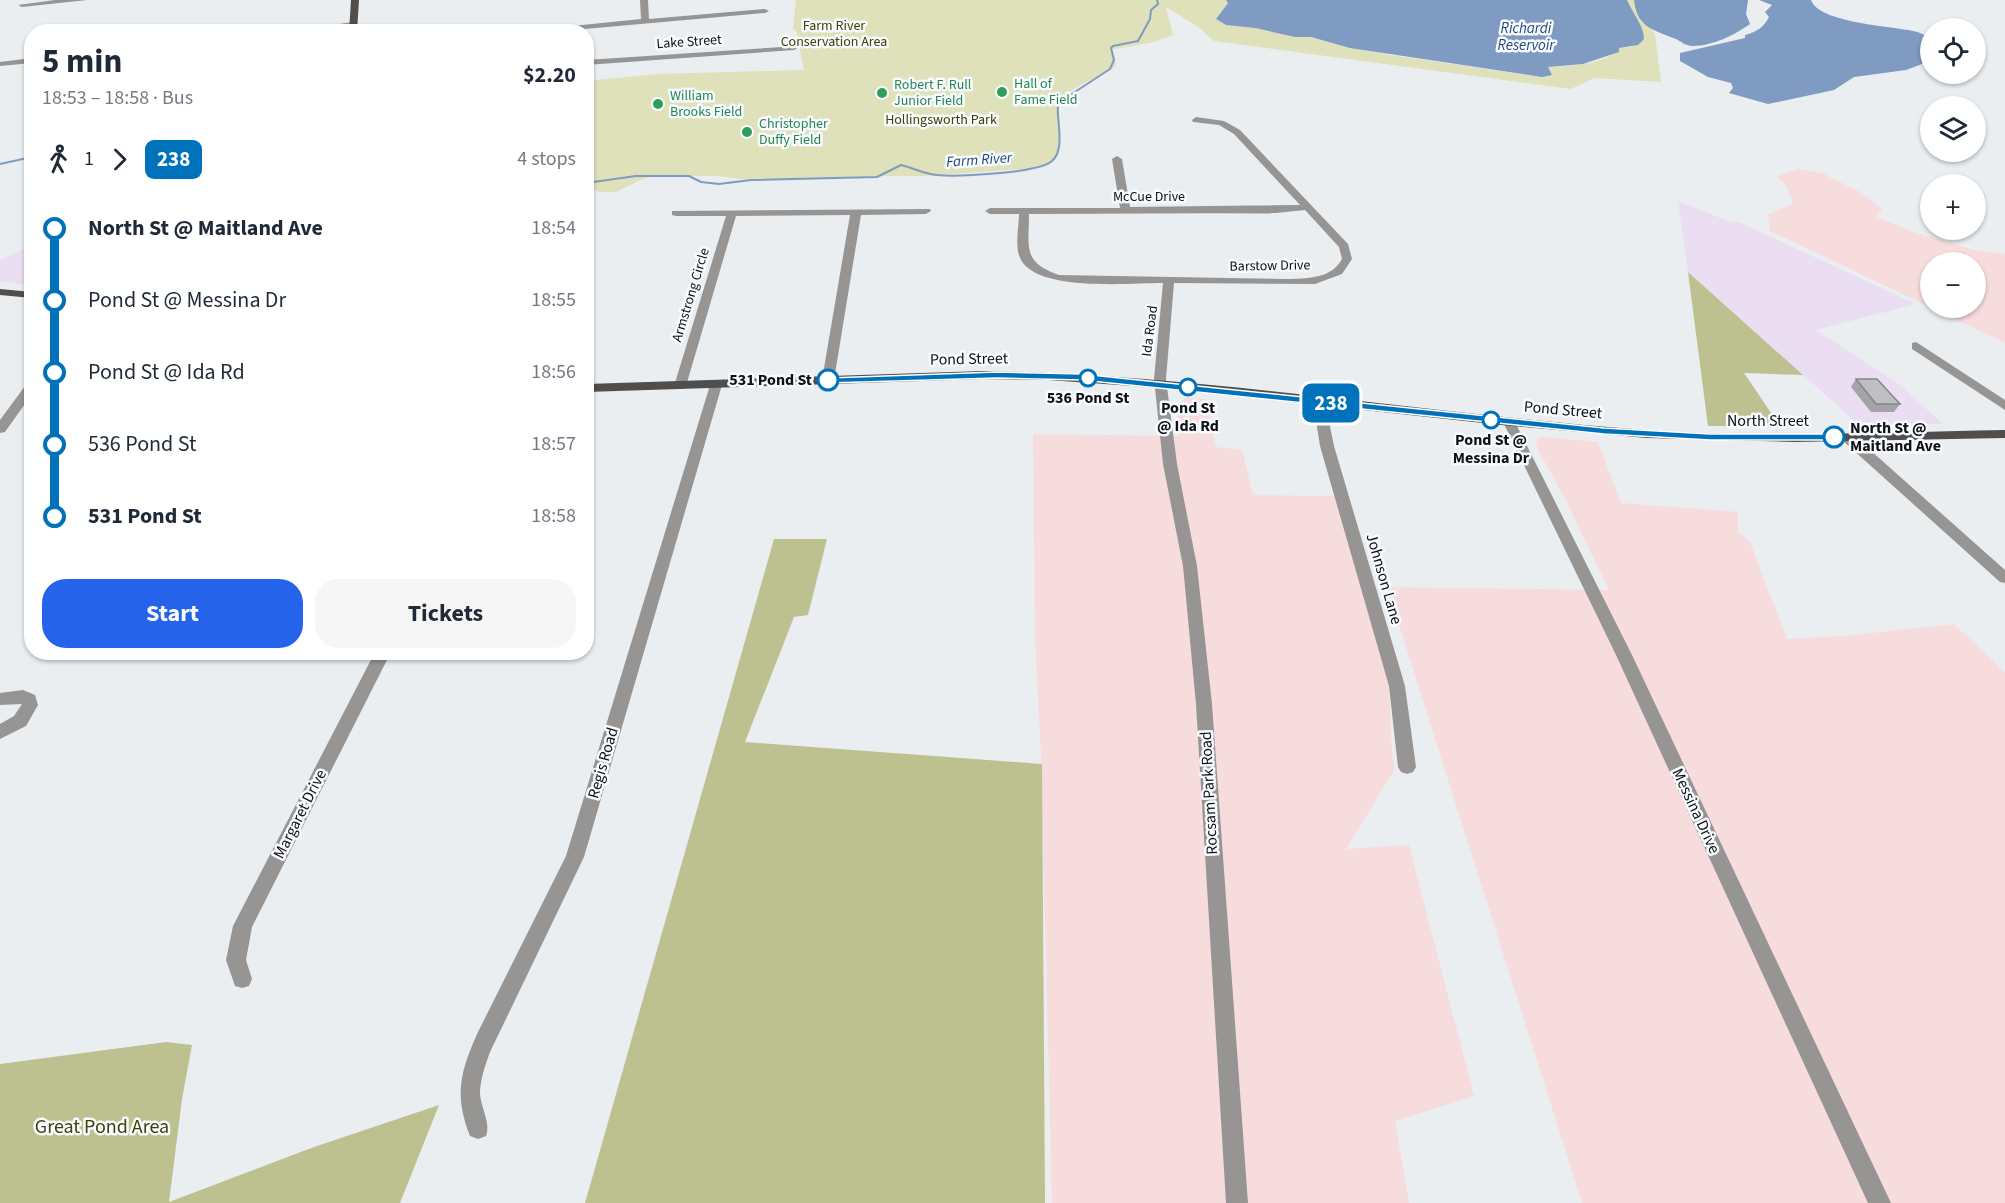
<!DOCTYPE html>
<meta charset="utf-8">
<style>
:root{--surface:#fff;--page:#f6f6f7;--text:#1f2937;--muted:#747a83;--accent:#2563eb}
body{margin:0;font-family:"Source Sans 3",sans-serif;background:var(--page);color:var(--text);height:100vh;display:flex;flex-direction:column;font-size:22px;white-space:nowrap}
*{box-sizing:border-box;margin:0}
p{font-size:20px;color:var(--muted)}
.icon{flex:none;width:33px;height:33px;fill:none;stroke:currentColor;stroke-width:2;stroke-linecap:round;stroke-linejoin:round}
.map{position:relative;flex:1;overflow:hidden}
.panel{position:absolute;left:24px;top:24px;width:570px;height:636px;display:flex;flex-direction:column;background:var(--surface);border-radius:24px;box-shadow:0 2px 4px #0004}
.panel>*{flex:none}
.badge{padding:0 12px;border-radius:9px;font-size:21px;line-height:39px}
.controls{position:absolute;left:1920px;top:18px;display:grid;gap:12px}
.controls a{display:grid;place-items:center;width:66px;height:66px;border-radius:50%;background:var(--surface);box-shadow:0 2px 4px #0004;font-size:30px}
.map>.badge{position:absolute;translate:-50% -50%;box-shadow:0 0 0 3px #fff}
.legs{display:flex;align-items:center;gap:9px;height:66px;padding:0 18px;font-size:20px}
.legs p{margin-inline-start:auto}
.head{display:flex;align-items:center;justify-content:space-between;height:102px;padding:0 18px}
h1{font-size:33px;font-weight:700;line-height:45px}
.primary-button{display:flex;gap:12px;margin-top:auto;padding:12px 18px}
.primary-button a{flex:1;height:69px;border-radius:24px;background:var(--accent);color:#fff;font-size:24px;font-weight:700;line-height:69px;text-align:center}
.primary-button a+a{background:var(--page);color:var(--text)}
ul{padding:0 18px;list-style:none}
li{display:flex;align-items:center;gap:21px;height:72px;font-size:22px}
li i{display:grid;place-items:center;width:9px;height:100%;margin:0 8px;background:currentColor}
li i::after{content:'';width:15px;height:15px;margin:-8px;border:4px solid;border-radius:50%;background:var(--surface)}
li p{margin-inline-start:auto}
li:first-child i{background:linear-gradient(#0000 50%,currentColor 0)}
li:last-child i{background:linear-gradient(currentColor 50%,#0000 0)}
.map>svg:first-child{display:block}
</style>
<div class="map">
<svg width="2005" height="1203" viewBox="0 0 2005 1203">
<rect width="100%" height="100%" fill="#eaeef1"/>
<g fill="#ebdef2">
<polygon points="1678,201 1731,222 1739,222 1916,304 1816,330 1899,384 1943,424 1859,425 1688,272"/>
<polygon points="31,246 31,285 0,281 0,260"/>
</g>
<g fill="#f7dcdd">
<polygon points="1798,169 1822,173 1860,192 1882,209 1877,217 1914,232 1978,251 2005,254 2005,343 1932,308 1976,308 1976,262 1930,262 1930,307 1770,231 1768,215 1793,203 1787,187 1777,176"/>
<polygon points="1187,398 1205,399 1216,447 1242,450 1253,495 1335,496 1389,686 1392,753 1395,769 1346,849 1409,845 1474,1096 1395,1121 1409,1203 1052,1203 1041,756 1035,640 1033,434 1180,436 1176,405"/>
<polygon points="1544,437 1598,442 1621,503 1738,512 1738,533 1749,540 1787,639 1843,636 1954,624 2005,672 2005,1203 1582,1203 1387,587 1609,590 1564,497 1536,446 1537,439"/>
</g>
<path fill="#dee1b9" d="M796,0h430l2,3 -12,16 10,6 29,3 40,9h15l80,18 144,21 16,-4 -4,-4 2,-1c18,-1 61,-2 70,-19l13,-1 6,-28 -7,-9 -3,-10h7l8,21 13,12 6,49 -67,-4 -23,11 -357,-48 -14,-13 -34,-21 7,28 -19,7 -44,8 6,14 -1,3c-17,13 -55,19 -57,46 -1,14 3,28 0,42l-7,8 -14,5 -113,8h-53l-112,5 -44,-5h-57l-13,2 -29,14h-15l-14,-5 -1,-106 71,-7 147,-4 -8,-40h-3z"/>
<g fill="#bdc190">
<polygon points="1688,272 1803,375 1744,373 1780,426 1708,426"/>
<polygon points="774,539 827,539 808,615 794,617 745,742 1042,764 1045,1203 585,1203"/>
<polygon points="166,1042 192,1045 182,1099 169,1202 314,1147 439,1105 400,1203 0,1203 0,1064"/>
</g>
<g fill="#7f9bc2">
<path d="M1226,0h401c5,12 17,26 17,39l-6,6 -19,3v4l-36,12 -35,3 4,8 -10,2 -192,-29 -39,-11h-16l-40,-9 -29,-3 -10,-6 12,-16z"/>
<path d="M1634,0h114l-2,14 4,10c-15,11 -38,22 -57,22 -8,0 -11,-4 -17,-7 -22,-9 -39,-11 -42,-39z"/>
<path d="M1759,0h52c8,23 80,26 102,31 6,1 12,4 17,7v23l-24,9 -52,7 -20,13 -66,14 -39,-11 4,-5 -2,-5 -23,-6 -28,-16v-8l65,-15v-3c12,-3 19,-8 24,-18l-4,-5 7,-7z"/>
</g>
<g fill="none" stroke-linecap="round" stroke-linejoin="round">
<g stroke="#7f9bc2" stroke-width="2">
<polyline points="0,164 32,157"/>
<path d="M586,183l50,-7h53l12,6 18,2 32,-4 126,-3 24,-12c12,3 24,9 36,10 19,2 103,-2 115,-14 14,-12 4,-41 6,-58l52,-34 4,-9 -3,-12 2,-2 25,-5 12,-22 1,-9 7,-6 -1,-4"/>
</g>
<g fill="#979594" fill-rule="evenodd">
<polygon points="55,0 87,0 22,7 18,5"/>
<polygon points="640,0 648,0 649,19 765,9 769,11 765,13 551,32 513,32 641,19"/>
<polygon points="353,22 356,22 356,26 311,32 283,32"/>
<polygon points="797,46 798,48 794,50 586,65 586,60"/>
<polygon points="32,58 32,63 0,66 0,62"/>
<path d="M1196,117l28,4 16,9 108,114 4,15 -10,15 -27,10 -141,-1 -8,96 11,85 20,102 15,138 36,499h-22l-30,-499 -13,-138 -20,-102 -9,-85 9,-96c-33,0 -124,9 -142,-23 -7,-13 -2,-32 -2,-46h-29l-5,-3 5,-3h130l-8,-49 5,-3 5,3 8,48 170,-2 -66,-71 -15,-9 -26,-3 -1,-2zM1305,210l34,37 3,12c-10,19 -32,19 -51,20l-232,-4c-37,-13 -30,-27 -30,-61l247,-1z"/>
<polygon points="930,209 931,211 926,214 861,215 834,380 828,384 822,380 850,215 736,216 686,386 684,389 676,389 674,386 726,216 676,216 672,215 672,211"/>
<polygon points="1916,342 2005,400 2005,410 1912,349 1912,343"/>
<polygon points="32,381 32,394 5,432 0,433 0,420 28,382"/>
<path d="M716,381l6,4 -138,472 -94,195c-5,14 -10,28 -10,42 1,14 11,29 6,42l-8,3 -8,-3c-16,-41 -10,-63 7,-102l89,-178 144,-471z"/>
<polygon points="1319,398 1325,402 1334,446 1405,686 1416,767 1413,772 1407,774 1401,772 1398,767 1389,686 1320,446 1313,402"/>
<polygon points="1509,418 1515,422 1632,655 1891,1203 1868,1203 1616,655 1503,422"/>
<polygon points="1847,433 1852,434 2005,570 2005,583 2000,582 1842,440 1841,437 1842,434"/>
<polygon points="375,652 391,652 252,927 246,960 252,979 249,986 242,988 235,986 226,960 233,926"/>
<polygon points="23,690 35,695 38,705 26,726 0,739 0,724 14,716 22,704 0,705 0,693"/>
</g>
<g fill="#504e4c" fill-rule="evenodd">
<polygon points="351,0 359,0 357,32 349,32"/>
<polygon points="0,289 32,292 32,298 0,295"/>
<path d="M982,371c222,4 441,42 662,59 120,9 241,2 361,0v8l-211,4 -147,-4 -146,-13 -340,-37 -113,-8 -66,-1 -396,13v-8z"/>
</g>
</g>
<polygon fill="#a4a3a7" points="1856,379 1900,404 1894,412 1871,412 1851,387"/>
<polygon fill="#bfbec2" stroke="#868588" stroke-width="1.5" points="1856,379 1877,379 1900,404 1876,404"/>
<polygon fill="#0072bc" stroke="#fff" stroke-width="1.5" points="997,372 1081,374 1604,428 1710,434 1834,434 1839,437 1834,440 1710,440 1604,434 1081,380 997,378 828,383 823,380 828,378"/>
<g fill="#2e9e5b" stroke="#f8fbff" stroke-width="2">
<circle cx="1002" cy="92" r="6"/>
<circle cx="882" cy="93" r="6"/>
<circle cx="658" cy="104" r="6"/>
<circle cx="747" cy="132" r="6"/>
</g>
<g fill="#fff" stroke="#0072bc" stroke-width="3">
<circle cx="1088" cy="378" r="8"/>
<circle cx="828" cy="380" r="10"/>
<circle cx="1188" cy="387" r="8"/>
<circle cx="1491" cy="420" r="8"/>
<circle cx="1834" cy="437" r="10"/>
</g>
<g text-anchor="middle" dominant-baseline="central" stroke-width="5" stroke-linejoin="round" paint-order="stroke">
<g font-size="14" fill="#404205" stroke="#f8fbff">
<text x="834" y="26">Farm River<tspan x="834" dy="16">Conservation Area</tspan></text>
<text x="941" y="120">Hollingsworth Park</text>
</g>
<g font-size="14" fill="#0f1112" stroke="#f8fbff">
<text transform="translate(689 42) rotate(-4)">Lake Street</text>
<text x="1149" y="197">McCue Drive</text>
<text transform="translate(1270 266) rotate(-1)">Barstow Drive</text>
<text transform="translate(691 295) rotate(-73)">Armstrong Circle</text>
<text transform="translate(1150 331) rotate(-83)">Ida Road</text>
</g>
<g font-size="14" fill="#27864d" stroke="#f8fbff" text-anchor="start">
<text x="1014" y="84">Hall of<tspan x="1014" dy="16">Fame Field</tspan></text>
<text x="894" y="85">Robert F. Rull<tspan x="894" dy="16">Junior Field</tspan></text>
<text x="670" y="96">William<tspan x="670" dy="16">Brooks Field</tspan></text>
<text x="759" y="124">Christopher<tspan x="759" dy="16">Duffy Field</tspan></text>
</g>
<g font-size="15" font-style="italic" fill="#1f4577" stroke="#f8fbff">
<text x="1526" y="28">Richardi<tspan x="1526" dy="17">Reservoir</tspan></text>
<text transform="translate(979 160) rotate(-4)">Farm River</text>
</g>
<g font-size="16" fill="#0f1112" stroke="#f8fbff">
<text transform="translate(969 359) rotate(-1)">Pond Street</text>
<text transform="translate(1563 410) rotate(5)">Pond Street</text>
<text x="1768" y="421">North Street</text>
<text transform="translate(1384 579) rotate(74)">Johnson Lane</text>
<text transform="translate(603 763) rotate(-74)">Regis Road</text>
<text transform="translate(1209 793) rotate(-93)">Rocsam Park Road</text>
<text transform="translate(1696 811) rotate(65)">Messina Drive</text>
<text transform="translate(300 814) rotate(-63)">Margaret Drive</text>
</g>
<g font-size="16" font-weight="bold" fill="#0f1112" stroke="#f8fbff">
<text x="812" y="380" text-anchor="end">531 Pond St</text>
<text x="1088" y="398">536 Pond St</text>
<text x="1188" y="408">Pond St<tspan x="1188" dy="18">@ Ida Rd</tspan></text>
<text x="1850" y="428" text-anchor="start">North St @<tspan x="1850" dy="18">Maitland Ave</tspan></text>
<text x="1491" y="440">Pond St @<tspan x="1491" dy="18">Messina Dr</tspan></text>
</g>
<g font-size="20" fill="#404205" stroke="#f8fbff">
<text x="102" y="1127">Great Pond Area</text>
</g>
</g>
</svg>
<div class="controls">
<a><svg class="icon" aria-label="locate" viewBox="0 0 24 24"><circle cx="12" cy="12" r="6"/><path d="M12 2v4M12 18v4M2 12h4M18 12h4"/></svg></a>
<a><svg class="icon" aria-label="layers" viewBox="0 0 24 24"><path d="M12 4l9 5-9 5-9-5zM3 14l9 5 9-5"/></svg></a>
<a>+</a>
<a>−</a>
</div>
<b class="badge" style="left:1331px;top:403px;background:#0072bc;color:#fff">238</b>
<section class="panel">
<div class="head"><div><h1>5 min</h1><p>18:53 – 18:58 · Bus</p></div><b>$2.20</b></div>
<div class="legs"><svg class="icon" aria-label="walk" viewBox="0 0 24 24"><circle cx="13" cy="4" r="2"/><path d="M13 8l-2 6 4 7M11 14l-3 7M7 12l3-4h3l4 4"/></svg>1<svg class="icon" aria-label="forward" viewBox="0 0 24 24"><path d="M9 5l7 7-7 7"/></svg><b class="badge" style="background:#0072bc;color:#fff">238</b><p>4 stops</p></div>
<ul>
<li><i style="color:#0072bc"></i><b>North St @ Maitland Ave</b><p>18:54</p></li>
<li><i style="color:#0072bc"></i><span>Pond St @ Messina Dr</span><p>18:55</p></li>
<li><i style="color:#0072bc"></i><span>Pond St @ Ida Rd</span><p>18:56</p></li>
<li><i style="color:#0072bc"></i><span>536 Pond St</span><p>18:57</p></li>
<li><i style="color:#0072bc"></i><b>531 Pond St</b><p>18:58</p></li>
</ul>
<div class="primary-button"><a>Start</a><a>Tickets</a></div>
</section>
</div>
